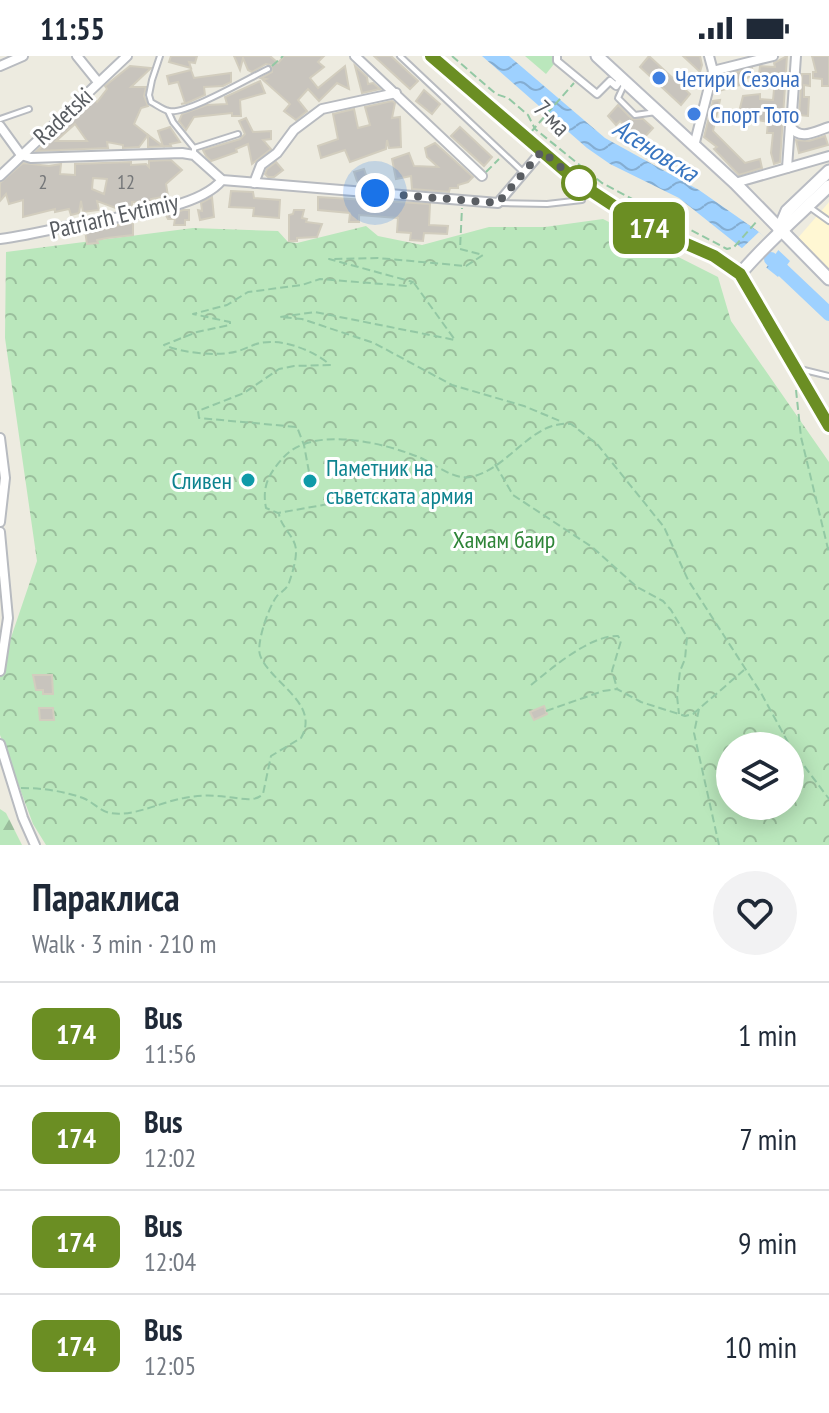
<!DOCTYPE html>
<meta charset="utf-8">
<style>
:root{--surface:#fff;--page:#f2f2f3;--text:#1f2937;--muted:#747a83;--line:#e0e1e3}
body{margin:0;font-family:"PT Sans Narrow",sans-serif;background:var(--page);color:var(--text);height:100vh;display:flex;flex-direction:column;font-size:30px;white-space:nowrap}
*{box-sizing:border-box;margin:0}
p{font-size:26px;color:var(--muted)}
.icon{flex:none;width:44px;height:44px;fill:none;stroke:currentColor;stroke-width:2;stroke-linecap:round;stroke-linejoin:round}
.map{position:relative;height:789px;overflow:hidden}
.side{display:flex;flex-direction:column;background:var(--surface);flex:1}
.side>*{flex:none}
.badge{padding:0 16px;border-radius:12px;font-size:28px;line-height:52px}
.controls{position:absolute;left:716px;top:676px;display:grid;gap:16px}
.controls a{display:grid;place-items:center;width:88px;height:88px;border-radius:50%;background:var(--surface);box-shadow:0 4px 20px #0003;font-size:40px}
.you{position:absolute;width:40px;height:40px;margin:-20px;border:6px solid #fff;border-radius:50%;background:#1a73e8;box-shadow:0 0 0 12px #1a73e833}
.map>.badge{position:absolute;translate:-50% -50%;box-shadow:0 0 0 4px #fff}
.round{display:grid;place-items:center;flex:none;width:84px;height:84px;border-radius:42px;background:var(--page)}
.overview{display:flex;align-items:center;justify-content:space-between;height:136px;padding:0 32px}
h1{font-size:38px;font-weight:800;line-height:60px}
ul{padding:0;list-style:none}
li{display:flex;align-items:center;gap:24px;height:104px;padding:0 32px;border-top:2px solid var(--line)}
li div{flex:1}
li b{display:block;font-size:30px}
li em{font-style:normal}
li .badge{min-width:88px;font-weight:700;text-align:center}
.status{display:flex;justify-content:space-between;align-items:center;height:56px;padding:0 40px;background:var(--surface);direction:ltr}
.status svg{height:22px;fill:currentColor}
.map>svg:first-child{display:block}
</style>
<div class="status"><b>11:55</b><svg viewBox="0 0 49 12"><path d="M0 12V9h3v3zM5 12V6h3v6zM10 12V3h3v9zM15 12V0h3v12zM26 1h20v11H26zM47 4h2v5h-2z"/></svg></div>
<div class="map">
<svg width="829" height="789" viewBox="0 0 829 789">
<defs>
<pattern id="forest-firs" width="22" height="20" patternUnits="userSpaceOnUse" patternTransform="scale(2)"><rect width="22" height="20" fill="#bae7bc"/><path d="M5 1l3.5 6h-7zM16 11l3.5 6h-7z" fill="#9abe9c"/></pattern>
<pattern id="park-crowns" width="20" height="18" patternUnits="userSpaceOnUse" patternTransform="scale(2)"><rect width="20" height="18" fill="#bae7bc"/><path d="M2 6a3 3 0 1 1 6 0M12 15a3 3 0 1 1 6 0" fill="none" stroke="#9abe9c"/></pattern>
<pattern id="water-waves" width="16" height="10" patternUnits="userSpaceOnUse" patternTransform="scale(2)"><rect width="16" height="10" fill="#9ed1ff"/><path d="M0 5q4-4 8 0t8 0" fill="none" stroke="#84add2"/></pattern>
</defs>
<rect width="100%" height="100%" fill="#edebe0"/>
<polygon fill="#fff7d3" points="829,146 829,213 797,183"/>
<polygon fill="#bae7bc" points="525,0 554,0 554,8 546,18"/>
<polygon fill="url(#forest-firs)" points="0,753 6,757 22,789 0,789"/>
<path fill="url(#park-crowns)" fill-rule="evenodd" d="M603,163l115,58 13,44 98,141v383h-783l-13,-21 -33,-89v-65l37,-109 -32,-223 1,-86 187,-24 85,3 10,11 9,1 69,-17 12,10 44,9 67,-18h56zM730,690h60v60h-60z"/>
<polygon fill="url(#water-waves)" points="482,0 509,0 605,82 699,134 759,176 790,205 778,221 679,142 610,108 587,92"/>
<polygon fill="#edebe0" points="759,176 779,193 764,215 740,194"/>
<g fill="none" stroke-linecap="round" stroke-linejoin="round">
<polyline stroke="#9ed1ff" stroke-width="14" points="771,203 829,258"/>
</g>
<g fill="#c8c4bd" stroke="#d2cdbe" stroke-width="2" fill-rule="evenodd">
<polygon points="171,0 197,0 195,7 189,6 191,12 169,6"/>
<polygon points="234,0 270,0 278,7 284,0 324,0 318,6 324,11 310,22 318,32 345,10 349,33 337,27 319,45 308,33 298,44 307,55 296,64 284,55 290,48 263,24 266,23 261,22 272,16 271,9 266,8 252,16 248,14 243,2 240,14"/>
<polygon points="374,0 391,0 418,25 410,33"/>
<polygon points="649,0 690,38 681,49 640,11"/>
<polygon points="683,0 700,0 702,9 700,16"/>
<polygon points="787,0 780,106 774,108 771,97 773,77 767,77 768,66 738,60 743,40 760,38 760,43 773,44 775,23 763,22 764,17 759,19 760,10 775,11 774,7"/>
<polygon points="812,0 829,0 829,30 822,30 822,23 813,22 813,16 816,16"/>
<path d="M130,10l21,2 -20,19h15l-2,9 4,10 -7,2 -7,16 14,11 -9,12 -16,1v-3l-16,-3 1,6 -71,3 56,-53 4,4 10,-13 -2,-3zM75,68l12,17h-31z"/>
<polygon points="355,10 367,21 368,28 373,27 380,33 362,37"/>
<polygon points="752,12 754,20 738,24 740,29 715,36 719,21"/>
<polygon points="191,14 194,22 231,17 231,26 223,30 204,31 205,39 187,47 181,48 185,47 178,26 169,28 167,20"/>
<polygon points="802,18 810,18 810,30 804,29 804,41 809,41 808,60 799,59"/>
<polygon points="260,25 265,37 240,44 241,60 232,60 232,57 194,61 186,74 179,65 182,58 207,49 227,48 225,41"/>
<polygon points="424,34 440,48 432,58 416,45"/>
<polygon points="720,44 713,75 745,107 760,103 762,112 739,119 714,93 717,91 704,81 713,45"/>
<polygon points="392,45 395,47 392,62 400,61 401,91 389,92 387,84 386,93 350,106 345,94 321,102 318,90 338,83 333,58 354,53 358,72 370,69 365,51"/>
<polygon points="618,49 632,63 643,63 653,72 641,85 620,65 616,69 608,60"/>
<polygon points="246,62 253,76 271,75 271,83 263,84 271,93 252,108 248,88 236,93 237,96 217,103 211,105 206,100 203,94 240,83 245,78 239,65"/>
<polygon points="170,71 180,86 170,88 171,90 148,91 148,79 163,90 158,75"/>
<polygon points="460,71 492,101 484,110 451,80"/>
<polygon points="825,80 828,89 799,97 796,84 809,85"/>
<polygon points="435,87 473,121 468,126 458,129 458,132 450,132 449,136 412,133 411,120 396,123 392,103 409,97 414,110 438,111 427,101 425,92"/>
<path d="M171,104l11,10 -16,14 2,12 -17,3v4l-19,-1v6l-11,2 -24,-9 2,9 -16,2 -2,-11 -2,12 -8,2 -2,-6 -14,3v-3l-32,8v-17l-14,4 -3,-10 -6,7v-18l23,-20 26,3 12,-2 -1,10 15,1v-11l56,-2v3l15,-1 3,3v-6zM93,122l14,1 -3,15 -12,-5z"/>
<polygon points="276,106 283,114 274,121 268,121 265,118 267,113"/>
<polygon points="364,113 366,119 383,121 380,130 371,129 370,124 360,128 357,125 354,116"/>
<polygon points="231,135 253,136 254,142 280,144 279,162 253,160 254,152 229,151"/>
<polygon points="212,141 214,161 200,164 198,154 202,155 201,147"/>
<polygon points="318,141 430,148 429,169 448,170 447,178 424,177 423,185 410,184 411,177 397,176 398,162 359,159 359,166 349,166 350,157 318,154"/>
<polygon points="183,154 189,154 189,164 185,164 185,169 174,169 175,163 168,163 166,159"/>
<polygon points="294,154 304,154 302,162 307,163 306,166 322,168 317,181 297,182 297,185 289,185 289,159 293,158"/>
<polygon points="133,167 133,179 107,182 97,184 98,187 87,188 85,174"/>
<polygon points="33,619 52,619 53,638 43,638 43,634 36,634"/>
<polygon points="544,650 547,658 534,664 530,656"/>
<polygon points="39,652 53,652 54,664 40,664"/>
</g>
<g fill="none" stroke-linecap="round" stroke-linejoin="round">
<g stroke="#b8bbc0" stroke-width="8">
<g id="service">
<path d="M160,0l-8,24 -3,15 2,7c6,3 12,8 18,9 17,4 80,-33 99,-42"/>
<polyline points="400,0 522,115"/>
<polyline points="624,29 618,42 635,59 656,56"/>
<polyline points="168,55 173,66 194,92 194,99"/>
<polyline points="0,63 29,53"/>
<polyline points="194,92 238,78"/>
<polyline points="501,147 547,148 582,144"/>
<polyline points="808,150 829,165"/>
<polyline points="800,313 829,320"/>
</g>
</g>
<g stroke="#b8bbc0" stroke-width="10">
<polyline id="pedestrian" points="557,0 557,5 597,38 610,25 616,30 621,23"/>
</g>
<g stroke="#b8bbc0" stroke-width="12">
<g id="minor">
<polyline points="77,0 98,26"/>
<polyline points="355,0 482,120"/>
<path d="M796,0l-5,71c9,14 25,4 38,0"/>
<polyline points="0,10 23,0"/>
<polyline points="713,15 773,0"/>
<polyline points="0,70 21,99 31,102 182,97 194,99 222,124 498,147 542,95"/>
<polyline points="694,90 713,15 709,0"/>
<polyline points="787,112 790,69"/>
<polyline points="0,120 127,0"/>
<polyline points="254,127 261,109 277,97 294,74 322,53 396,37"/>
<polyline points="735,127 829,100"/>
<path d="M0,183c23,-3 45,-8 68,-13 39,-9 128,-14 154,-46"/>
<polyline points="0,382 5,422 0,466"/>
<polyline points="0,476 8,562 0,615"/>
<polyline points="0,688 23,762 35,789"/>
</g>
</g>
<g stroke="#b9bcc3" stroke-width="15">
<g id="secondary">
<polyline points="431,0 579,127 643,169 714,200 740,218 829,370"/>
<polyline points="597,0 735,127 829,223"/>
<polyline points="779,174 787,155 829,115"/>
<path d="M740,218c28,-33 59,-59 89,-88"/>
</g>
</g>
<g stroke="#93c8a4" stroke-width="2" stroke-dasharray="8 4" stroke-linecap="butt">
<polyline points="452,0 496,38 508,42 528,59 535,73 602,127 727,193 734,191 757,165"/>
<polyline points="272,10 283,0"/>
<polyline points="531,76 574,27"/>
<polyline points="486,116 499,103"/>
<polyline points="414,227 455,284 315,256 280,261 302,263 374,287 452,329 524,350 560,365"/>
<polyline points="796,334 801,381 829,497"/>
<polyline points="495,408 513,439 592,491 637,531 663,545 671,554 687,581 685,603 680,615 677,640 679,658"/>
<path d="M309,416l-5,-27 -7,-18 -98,-9 -1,-7 46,-18 35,-24 15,-3 36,-1c-15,-14 -48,-27 -69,-22 -8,1 -15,6 -23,8 -20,6 -56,2 -74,-6l33,-13 33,-7v-3l-37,-8 34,-9 21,-13 54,-7 18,-6 87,7 6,-4 -84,-23 49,-1 88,8 17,-11 -23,-6 2,-41"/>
<path d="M340,446l-62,11 -12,-5c-4,-21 2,-33 16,-49 29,-35 103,-16 139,-1 15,7 33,22 50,19 38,-8 60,-57 100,-53l26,20 67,83 24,53 73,113 29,53"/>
<path d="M531,629c21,-17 59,-50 87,-49l3,5 -9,30 5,17"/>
<polyline points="699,653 694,677 719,789"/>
<polyline points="546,655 603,635 617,633 641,646 685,660 693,658 744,614"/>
<polyline points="790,691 829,743"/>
<path d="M21,732c21,0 42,3 62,10 10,4 17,13 27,15 25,4 50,-11 74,-15 14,-3 29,-3 44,-1 12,1 26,6 35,-3l8,-38 30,-18c20,-35 -31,-55 -41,-83 -4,-12 9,-49 17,-59 5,-5 10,-7 12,-13 3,-9 7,-22 7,-31 1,-14 -15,-24 -17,-38"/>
</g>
<use href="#service" stroke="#fff" stroke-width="4"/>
<use href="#pedestrian" stroke="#fff" stroke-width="6"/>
<use href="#minor" stroke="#fff" stroke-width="8"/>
<use href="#secondary" stroke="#fff" stroke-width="11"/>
</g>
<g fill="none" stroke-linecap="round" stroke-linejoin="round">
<g stroke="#fff" stroke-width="18">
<polyline id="line" points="431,0 579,127 643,169 714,200 740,218 829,370"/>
</g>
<use href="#line" stroke="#6b8e23" stroke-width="12"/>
<polyline stroke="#595d62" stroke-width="8" stroke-dasharray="0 14.4" points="375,137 498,147 542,95 579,127"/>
</g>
<g fill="#3f7fe0" stroke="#fff" stroke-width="3">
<circle cx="659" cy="22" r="8"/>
<circle cx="694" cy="58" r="8"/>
</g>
<circle fill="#fff" stroke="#6b8e23" stroke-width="4" cx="579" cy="127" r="16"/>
<g fill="#0f9aa8" stroke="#fff" stroke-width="3">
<circle cx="248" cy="424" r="8"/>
<circle cx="310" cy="425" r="8"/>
</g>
<g text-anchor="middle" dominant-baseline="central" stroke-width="6" stroke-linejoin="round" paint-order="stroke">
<g font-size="20" fill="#757779">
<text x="43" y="126">2</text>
<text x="126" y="126">12</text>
</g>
<g font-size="24" fill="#366cbe" stroke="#fff" text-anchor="start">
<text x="675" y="22">Четири Сезона</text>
<text x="710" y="58">Спорт Тото</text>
</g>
<g font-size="24" fill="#595d62" stroke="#fff">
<text transform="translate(63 60) rotate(-43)">Radetski</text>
<text transform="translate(552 62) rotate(45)">7-ма</text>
<text transform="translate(114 160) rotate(-13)">Patriarh Evtimiy</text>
</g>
<g font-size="24" fill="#0d838f" stroke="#fff" text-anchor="start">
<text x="326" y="411">Паметник на<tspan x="326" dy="28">съветската армия</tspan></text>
<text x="232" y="424" text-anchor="end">Сливен</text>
</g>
<g font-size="24" fill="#2e8437" stroke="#fff">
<text x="504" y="483">Хамам баир</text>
</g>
<g font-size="26" font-style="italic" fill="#3875c0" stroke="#fff">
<text transform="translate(656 94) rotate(32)">Асеновска</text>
</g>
</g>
</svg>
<div class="controls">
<a><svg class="icon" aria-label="layers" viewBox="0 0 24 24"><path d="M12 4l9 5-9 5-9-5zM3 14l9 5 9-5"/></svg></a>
</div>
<div class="you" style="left:375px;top:137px"></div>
<b class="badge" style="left:649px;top:172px;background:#6b8e23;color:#fff">174</b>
</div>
<section class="side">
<div class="overview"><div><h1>Параклиса</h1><p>Walk · 3 min · 210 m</p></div><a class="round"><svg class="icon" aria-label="heart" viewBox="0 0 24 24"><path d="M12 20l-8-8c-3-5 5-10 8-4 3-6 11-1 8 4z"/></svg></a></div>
<ul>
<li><span class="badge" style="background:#6b8e23;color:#fff">174</span><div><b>Bus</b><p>11:56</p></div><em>1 min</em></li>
<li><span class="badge" style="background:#6b8e23;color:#fff">174</span><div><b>Bus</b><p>12:02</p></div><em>7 min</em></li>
<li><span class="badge" style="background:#6b8e23;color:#fff">174</span><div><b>Bus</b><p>12:04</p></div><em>9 min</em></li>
<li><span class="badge" style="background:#6b8e23;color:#fff">174</span><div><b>Bus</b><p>12:05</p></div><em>10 min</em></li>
</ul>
</section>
